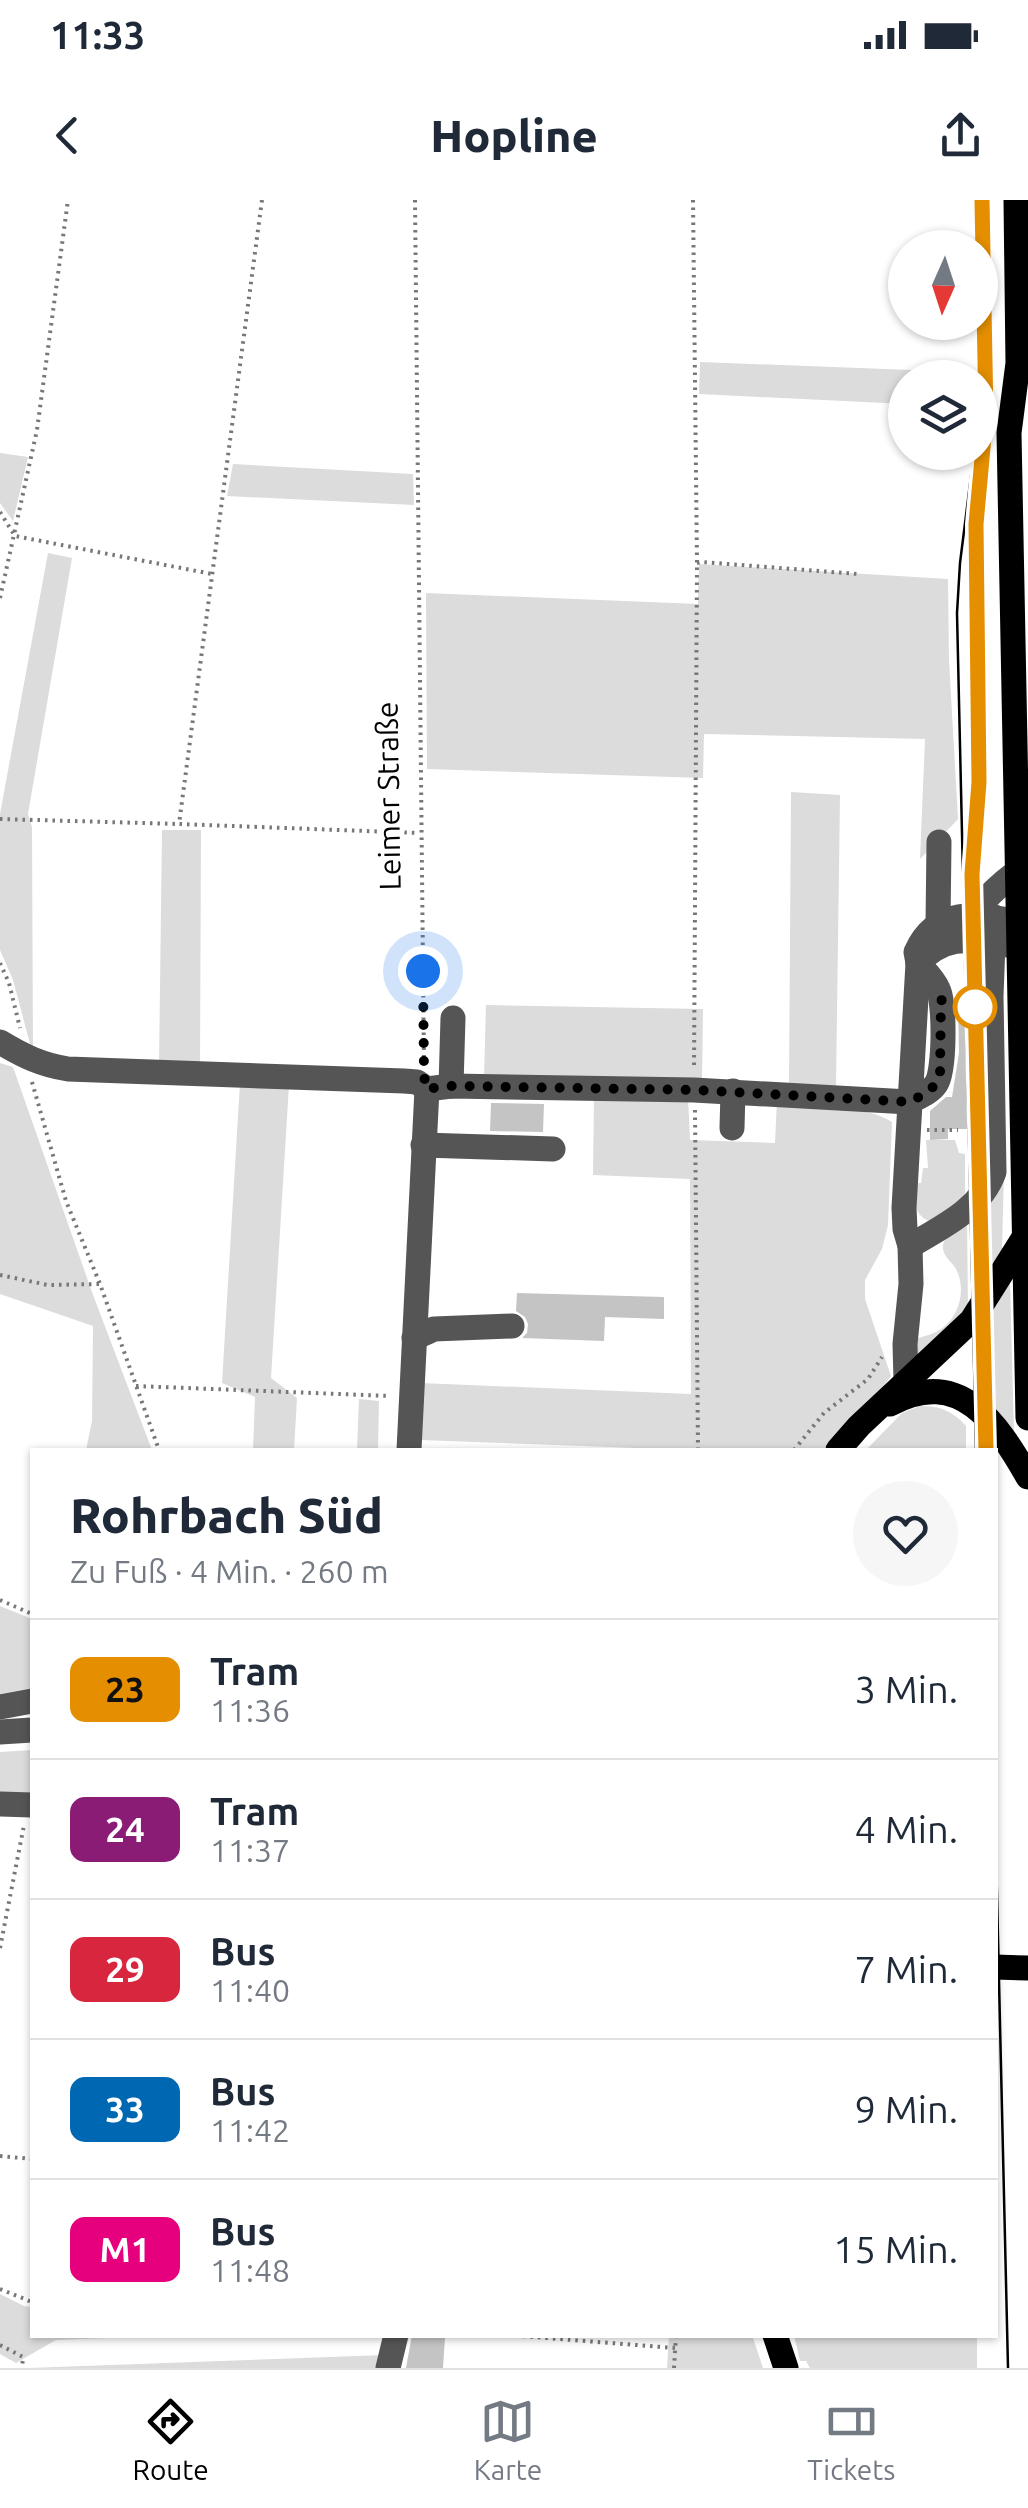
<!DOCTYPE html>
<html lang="de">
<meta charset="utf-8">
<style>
:root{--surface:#fff;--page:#f6f6f7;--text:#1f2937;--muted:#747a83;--line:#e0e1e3;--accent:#000}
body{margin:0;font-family:Ubuntu,sans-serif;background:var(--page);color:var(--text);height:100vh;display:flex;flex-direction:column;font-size:38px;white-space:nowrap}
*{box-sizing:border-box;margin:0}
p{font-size:32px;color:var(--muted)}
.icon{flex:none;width:55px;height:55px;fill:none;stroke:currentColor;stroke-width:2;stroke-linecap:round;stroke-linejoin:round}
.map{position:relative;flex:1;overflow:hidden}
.sheet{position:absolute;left:30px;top:1248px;width:968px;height:890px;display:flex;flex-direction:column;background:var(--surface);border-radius:0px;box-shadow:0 2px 8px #0004}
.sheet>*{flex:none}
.badge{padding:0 20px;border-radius:15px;font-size:35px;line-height:65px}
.needle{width:65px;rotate:183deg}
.buttons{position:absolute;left:888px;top:30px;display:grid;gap:20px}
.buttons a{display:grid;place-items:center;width:110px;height:110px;border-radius:50%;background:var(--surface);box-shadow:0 2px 8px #0004;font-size:50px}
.you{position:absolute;width:50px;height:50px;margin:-25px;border:8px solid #fff;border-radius:50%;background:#1a73e8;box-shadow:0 0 0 15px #1a73e833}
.map>.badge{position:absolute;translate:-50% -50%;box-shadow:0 0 0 5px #fff}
.round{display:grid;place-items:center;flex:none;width:105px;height:105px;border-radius:52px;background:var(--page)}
.overview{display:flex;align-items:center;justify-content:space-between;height:170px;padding:0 40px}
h1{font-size:48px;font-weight:800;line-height:75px}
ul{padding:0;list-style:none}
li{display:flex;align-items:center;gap:30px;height:140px;padding:0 40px;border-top:2px solid var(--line)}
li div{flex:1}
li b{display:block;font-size:38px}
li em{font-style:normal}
li .badge{min-width:110px;font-weight:700;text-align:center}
.status{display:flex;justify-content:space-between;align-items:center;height:70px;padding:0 50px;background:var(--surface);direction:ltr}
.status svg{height:28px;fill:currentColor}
header{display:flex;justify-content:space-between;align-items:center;height:130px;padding:0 40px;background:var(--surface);font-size:45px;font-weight:800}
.tabs{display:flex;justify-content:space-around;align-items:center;height:140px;border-top:2px solid var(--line);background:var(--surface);font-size:28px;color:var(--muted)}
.tabs a{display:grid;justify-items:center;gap:5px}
.tabs .selected{color:var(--accent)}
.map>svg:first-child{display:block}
</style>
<div class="status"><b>11:33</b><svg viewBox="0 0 49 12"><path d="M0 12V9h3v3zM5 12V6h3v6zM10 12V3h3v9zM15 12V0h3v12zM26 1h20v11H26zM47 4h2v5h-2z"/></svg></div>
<header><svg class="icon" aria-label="back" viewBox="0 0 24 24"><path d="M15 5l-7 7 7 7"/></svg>Hopline<svg class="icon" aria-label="share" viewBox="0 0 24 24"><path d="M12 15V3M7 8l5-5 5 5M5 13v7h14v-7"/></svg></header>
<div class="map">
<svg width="1028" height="2168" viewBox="0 0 1028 2168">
<rect width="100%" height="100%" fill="#fff"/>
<g fill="#dcdcdc">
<polygon points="700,162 963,172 963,177 905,178 905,204 699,194"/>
<polygon points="0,253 28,257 13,321 0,303"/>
<polygon points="233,264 413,274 414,305 227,296"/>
<polygon points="48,353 72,358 28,614 32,627 33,855 13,780 0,750 0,614"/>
<polygon points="699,364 948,379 949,460 958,619 920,659 925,539 704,534 703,578 427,569 426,393 698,404"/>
<polygon points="791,592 840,595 836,887 789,886"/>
<polygon points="162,630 201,630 200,869 159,867"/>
<polygon points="486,805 703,809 702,883 484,878"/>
<polygon points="0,863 13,867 93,1095 152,1250 86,1250 92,1221 93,1126 0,1094"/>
<polygon points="240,883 289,885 271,1178 297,1198 294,1250 253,1250 255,1197 222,1183"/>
<path d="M594,897l94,1 2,42 85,3 2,-43c29,4 93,6 115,22l-4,103 -6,24 -17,31v19l26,77c-19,28 -49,46 -67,74h-134l-270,-10 1,-57 270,11 -1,-215 -97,-4z"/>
<path d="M926,940h29l4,13 6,1v45l-36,22c-17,-7 -14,-22 -13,-38h5l2,-15h5z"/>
<polygon points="1004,970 1002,1050 985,1086 983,1004"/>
<path d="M967,1019l1,89 -51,50 -1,-19c7,-3 15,-4 22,-8 21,-12 29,-41 18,-62 -4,-7 -12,-12 -13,-20 -1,-13 15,-23 24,-30z"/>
<polygon points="1010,1081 1014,1234 987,1208 985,1117"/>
<polygon points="359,1199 379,1201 378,1250 357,1250"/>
<path d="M920,1206c21,0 32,5 46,20v24h-100l36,-37z"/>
<polygon points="0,1406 32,1419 32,1488 0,1494"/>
<polygon points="32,1550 32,1599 0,1597 0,1552"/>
<polygon points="0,2094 24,2106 32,2107 32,2135 180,2135 56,2140 16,2163 0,2154"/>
<polygon points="669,2135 752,2135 763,2168 667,2168"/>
<polygon points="794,2135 977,2135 977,2168 810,2168 806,2161 800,2161"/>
<polygon points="385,2155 382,2168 29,2168"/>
</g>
<g fill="#c4c4c4">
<polygon points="975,803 977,929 948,929 948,939 930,940 930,911 946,897 952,897 959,853 958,804"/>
<polygon points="491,903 544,904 543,932 490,931"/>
<polygon points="517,1093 664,1097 664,1119 605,1117 604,1141 522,1138 527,1133 528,1124 525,1117 516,1111"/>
<polygon points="412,2135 445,2137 443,2168 406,2168"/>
</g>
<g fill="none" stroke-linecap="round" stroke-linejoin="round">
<g stroke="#777" stroke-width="4" stroke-dasharray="2.5 5" stroke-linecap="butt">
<polyline points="262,0 179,624 419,633"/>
<polyline points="415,0 424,864"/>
<polyline points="693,0 697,363 694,870"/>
<polyline points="0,312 15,336 212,374"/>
<polyline points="697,363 702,362 858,374"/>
<polyline points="0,398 37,230 68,0"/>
<polyline points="0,619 179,624"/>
<polyline points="0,763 9,783 20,828"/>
<polyline points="32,882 66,1001 100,1084 159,1250"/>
<polyline points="695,910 698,1250"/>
<polyline points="927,930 958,930"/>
<polyline points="0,1075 48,1085 100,1084"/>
<polyline points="136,1186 390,1196"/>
<polyline points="794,1250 824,1213 868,1179 882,1157"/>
<polyline points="0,1400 32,1414"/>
<polyline points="0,1748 24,1625"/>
<polyline points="0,1956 32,1959"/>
<polyline points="0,2089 32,2102"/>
<polyline points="508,2135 675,2148"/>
<polyline points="0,2145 23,2157 22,2168"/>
<polyline points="674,2168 676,2135"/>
</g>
<g stroke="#555" stroke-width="25">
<path d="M968,715c18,-14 30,-31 49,-43"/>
<polyline points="938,724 939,642"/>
<path d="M918,763c29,-30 52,-23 90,-18"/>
<path d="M0,842c23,14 42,23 68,27l336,12 13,1 10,7 24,-3 243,4 215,12c9,-5 21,-9 27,-18 9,-13 9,-81 2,-95 -4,-10 -13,-18 -20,-26"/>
<polyline points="451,886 453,818"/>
<polyline points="732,928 733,891"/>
<polyline points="423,945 553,949"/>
<path d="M910,1046c32,-19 71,-37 84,-74l-3,-176 3,-79"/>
<polyline points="414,1138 434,1129 512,1126"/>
<path d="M906,1181l-1,-37 6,-60 -1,-38 -5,-17 -1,-21 14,-245 -2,-11c20,-45 61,-39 102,-30"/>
<polyline points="409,1250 427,889"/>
<polyline points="0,1507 32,1501"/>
<polyline points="0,1532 32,1530"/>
<polyline points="0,1604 32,1605"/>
<polyline points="388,2168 396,2135"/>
</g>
<g stroke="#000" stroke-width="25">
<polyline points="1016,0 1018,163 1009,233 1028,1218"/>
<path d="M890,1204c70,-38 107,19 138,73"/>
<polyline points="838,1250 859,1226 972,1120 1023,1039"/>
<polyline points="995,1767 1028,1768"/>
<polyline points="775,2135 786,2168"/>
</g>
<g stroke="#000" stroke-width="2.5">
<polyline points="974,252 960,363 957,413 976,1250"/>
<polyline points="982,272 986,215 982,0"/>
<polyline points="974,638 979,583 976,334"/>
<polyline points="995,1609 1008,2168"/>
</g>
</g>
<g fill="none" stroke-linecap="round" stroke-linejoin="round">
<g stroke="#fff" stroke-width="22">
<polyline id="line" points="982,0 986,215 976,324 979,582 972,674 986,1250"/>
</g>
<use href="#line" stroke="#e48e00" stroke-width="15"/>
<polyline stroke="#000" stroke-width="10" stroke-dasharray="0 18" points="423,771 424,875 426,889 451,886 694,890 910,902 931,890 940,875 941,800 975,807"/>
</g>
<circle fill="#fff" stroke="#e48e00" stroke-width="5" cx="975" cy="807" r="20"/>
<g text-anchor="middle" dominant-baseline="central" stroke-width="10" stroke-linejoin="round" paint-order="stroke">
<g font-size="30" fill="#000" stroke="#fff">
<text transform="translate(388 596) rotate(-91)">Leimer Straße</text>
</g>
</g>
</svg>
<div class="buttons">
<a><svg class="needle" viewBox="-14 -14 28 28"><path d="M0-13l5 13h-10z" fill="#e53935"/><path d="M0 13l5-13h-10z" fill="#747a83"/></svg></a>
<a><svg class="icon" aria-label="layers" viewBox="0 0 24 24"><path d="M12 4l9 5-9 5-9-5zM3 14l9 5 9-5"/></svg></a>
</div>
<div class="you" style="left:423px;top:771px"></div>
<section class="sheet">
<div class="overview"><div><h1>Rohrbach Süd</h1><p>Zu Fuß · 4 Min. · 260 m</p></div><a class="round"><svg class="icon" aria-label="heart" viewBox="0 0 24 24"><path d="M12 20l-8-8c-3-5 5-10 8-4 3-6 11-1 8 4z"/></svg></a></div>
<ul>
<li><span class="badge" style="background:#e48e00;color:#111">23</span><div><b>Tram</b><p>11:36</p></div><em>3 Min.</em></li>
<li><span class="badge" style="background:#8b1c75;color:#fff">24</span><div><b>Tram</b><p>11:37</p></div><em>4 Min.</em></li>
<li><span class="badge" style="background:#d7263d;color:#fff">29</span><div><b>Bus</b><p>11:40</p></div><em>7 Min.</em></li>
<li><span class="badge" style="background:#0068b3;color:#fff">33</span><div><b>Bus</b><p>11:42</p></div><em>9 Min.</em></li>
<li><span class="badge" style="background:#e6007e;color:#fff">M1</span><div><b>Bus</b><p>11:48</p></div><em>15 Min.</em></li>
</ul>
</section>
</div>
<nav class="tabs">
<a class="selected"><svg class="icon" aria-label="directions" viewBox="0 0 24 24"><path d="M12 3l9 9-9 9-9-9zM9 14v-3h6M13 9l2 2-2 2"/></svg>Route</a>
<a><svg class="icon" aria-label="map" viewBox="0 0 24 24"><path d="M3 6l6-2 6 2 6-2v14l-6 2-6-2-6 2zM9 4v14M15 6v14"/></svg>Karte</a>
<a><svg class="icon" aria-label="tickets" viewBox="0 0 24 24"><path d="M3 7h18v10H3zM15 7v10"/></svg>Tickets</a>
</nav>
